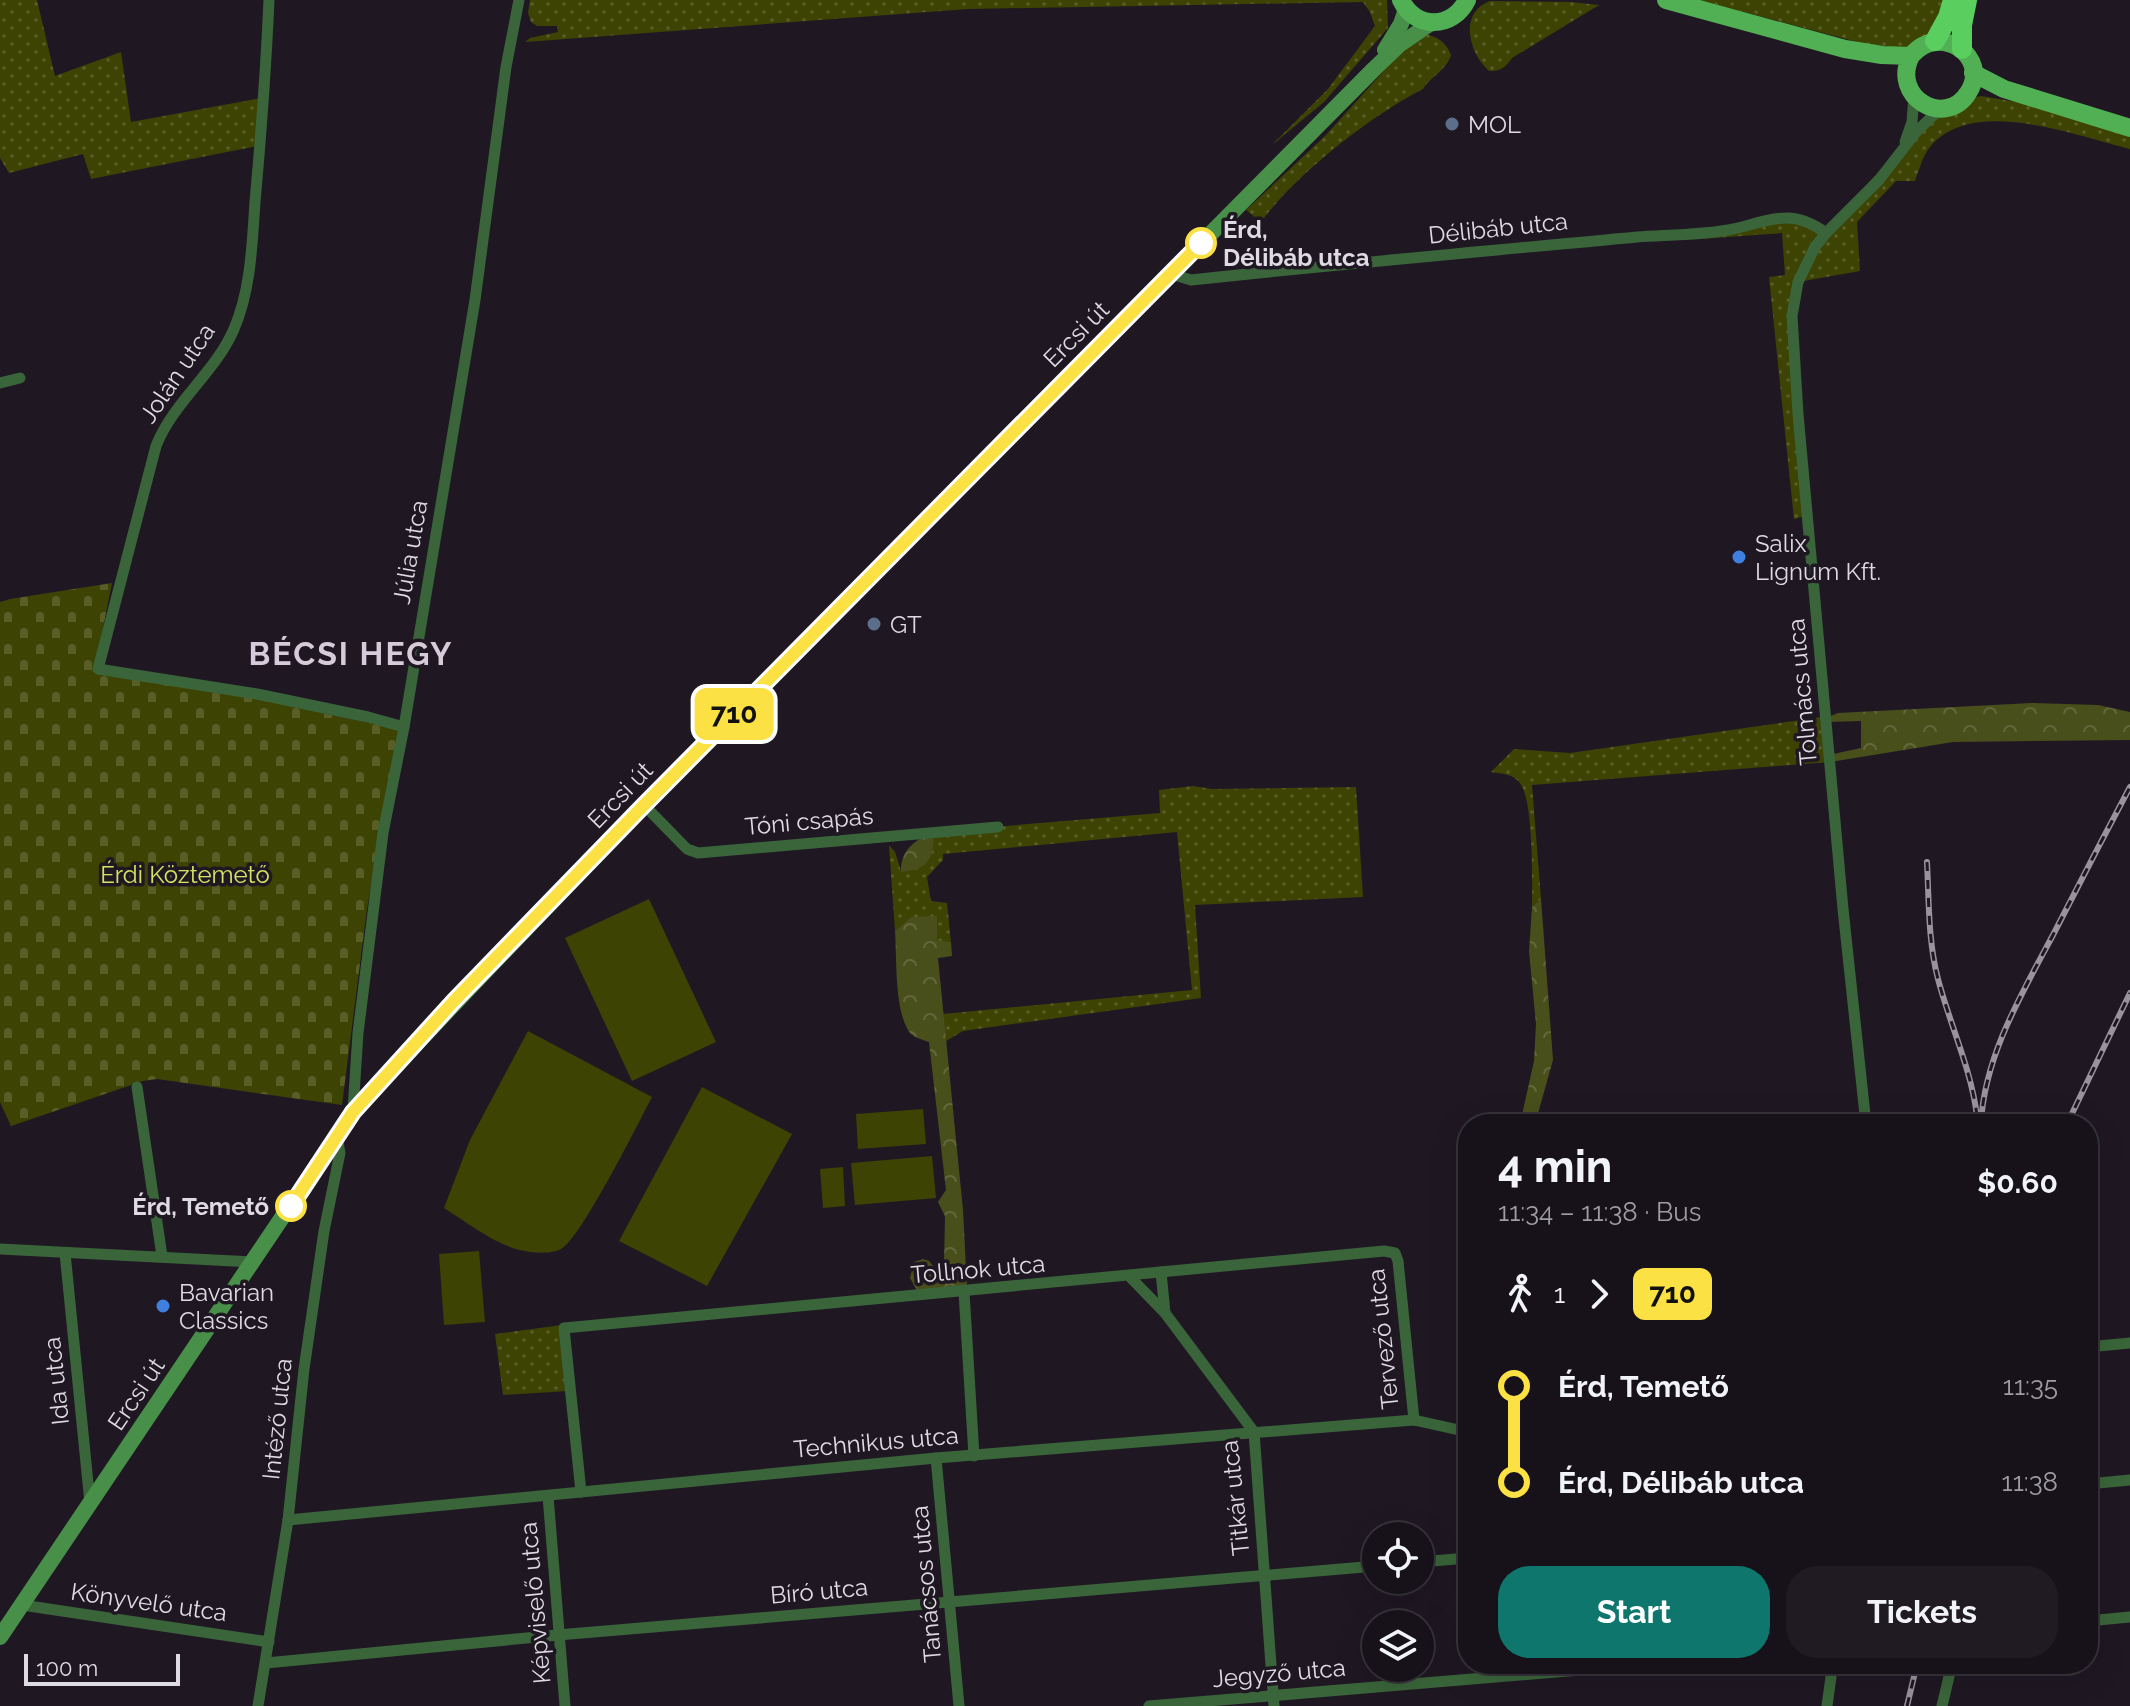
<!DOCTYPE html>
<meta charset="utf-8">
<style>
:root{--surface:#17121a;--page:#201b23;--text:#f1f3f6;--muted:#9e9ea2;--line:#363239;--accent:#0f766e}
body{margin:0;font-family:Raleway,sans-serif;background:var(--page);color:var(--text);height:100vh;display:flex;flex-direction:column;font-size:30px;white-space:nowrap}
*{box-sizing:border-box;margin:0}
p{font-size:26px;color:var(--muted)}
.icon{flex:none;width:44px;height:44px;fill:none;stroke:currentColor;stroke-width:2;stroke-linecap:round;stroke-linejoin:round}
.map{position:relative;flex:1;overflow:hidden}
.sheet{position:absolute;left:1458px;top:1114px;width:640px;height:560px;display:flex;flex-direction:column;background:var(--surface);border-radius:32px;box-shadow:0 8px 32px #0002,0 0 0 2px var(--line)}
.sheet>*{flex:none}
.badge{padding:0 16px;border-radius:12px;font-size:28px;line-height:52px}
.controls{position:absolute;left:1362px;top:1522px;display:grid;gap:16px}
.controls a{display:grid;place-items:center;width:72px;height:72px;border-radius:50%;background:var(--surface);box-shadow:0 8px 32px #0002,0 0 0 2px var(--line);font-size:40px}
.scale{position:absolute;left:24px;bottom:20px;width:156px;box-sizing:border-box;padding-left:8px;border:4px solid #dfdbe2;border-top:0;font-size:22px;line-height:28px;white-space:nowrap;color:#dfdbe2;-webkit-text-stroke:6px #1f1823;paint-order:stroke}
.map>.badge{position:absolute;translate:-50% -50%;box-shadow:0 0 0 4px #fff}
.legs{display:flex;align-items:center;gap:12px;height:88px;padding:0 40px;font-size:26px}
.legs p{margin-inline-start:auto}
.summary{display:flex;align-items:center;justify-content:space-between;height:136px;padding:0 40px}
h1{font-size:44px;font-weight:700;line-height:60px}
.cta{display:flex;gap:16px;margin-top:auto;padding:16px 40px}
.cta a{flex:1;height:92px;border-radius:32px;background:var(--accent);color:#fff;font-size:32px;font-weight:700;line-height:92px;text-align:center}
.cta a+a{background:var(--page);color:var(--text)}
ul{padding:0 40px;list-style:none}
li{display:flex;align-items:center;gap:28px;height:96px;font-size:30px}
li i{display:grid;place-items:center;width:12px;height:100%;margin:0 10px;background:currentColor}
li i::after{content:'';width:20px;height:20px;margin:-10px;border:6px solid;border-radius:50%;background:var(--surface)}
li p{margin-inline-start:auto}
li:first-child i{background:linear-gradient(#0000 50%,currentColor 0)}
li:last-child i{background:linear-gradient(currentColor 50%,#0000 0)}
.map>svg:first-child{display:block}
</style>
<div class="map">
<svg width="2130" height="1706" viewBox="0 0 2130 1706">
<defs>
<pattern id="green-dots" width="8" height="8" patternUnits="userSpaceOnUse" patternTransform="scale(2)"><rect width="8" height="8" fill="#3d4303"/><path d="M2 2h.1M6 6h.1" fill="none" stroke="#595e27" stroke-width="1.8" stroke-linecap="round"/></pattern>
<pattern id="forest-crowns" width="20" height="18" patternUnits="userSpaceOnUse" patternTransform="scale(2)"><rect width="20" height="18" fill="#494f1b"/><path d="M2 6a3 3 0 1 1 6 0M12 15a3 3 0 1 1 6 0" fill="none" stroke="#63683c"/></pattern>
<pattern id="cemetery-stones" width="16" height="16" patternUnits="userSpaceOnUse" patternTransform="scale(2)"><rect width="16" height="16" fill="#3d4303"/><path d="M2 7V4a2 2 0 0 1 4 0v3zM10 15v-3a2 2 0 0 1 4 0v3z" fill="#595e27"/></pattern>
</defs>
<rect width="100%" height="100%" fill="#1f1823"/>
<g fill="url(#green-dots)">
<polygon points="0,0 37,0 55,76 121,52 131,122 261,98 257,146 91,179 83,154 9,173 0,158"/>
<polygon points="530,0 1387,0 1388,28 1324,102 1272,145 1328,89 1375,26 1370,12 1363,2 968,9 525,42 530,38 558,32 557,26 537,26 531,22 528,13"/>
<polygon points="1699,0 1947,0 1938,28 1910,49 1865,44"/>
<path d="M1490,1l81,1 28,3 -87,53c-7,10 -11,13 -23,13 -20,-18 -31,-58 1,-70z"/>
<path d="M1424,34c13,2 23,9 27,21 -5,16 -20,21 -28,34 -54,28 -126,84 -162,133l-15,-12 79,-74 85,-94z"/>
<path d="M1981,96l86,14 63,18v21c-54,-13 -157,-54 -200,-2 -7,8 -11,23 -15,34h-19l-39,41 3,49 -62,11 -4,19 14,214 -14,4 -25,-242 16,-2 -3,-42 -82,6 87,-21 39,14c40,-43 97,-124 155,-136z"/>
<path d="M1822,717l8,45 -298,23 9,114 -9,8c0,-26 2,-105 -12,-124 -8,-10 -18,-9 -29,-11l23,-23 56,4z"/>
<polygon points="1193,786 1212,789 1356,787 1363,897 1195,905 1201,998 963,1031 946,1041 943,1014 1192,990 1177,832 943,854 943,860 927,877 931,901 947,903 951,942 937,941 935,932 911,917 895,931 889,845 895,852 901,871 934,832 1160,813 1159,790"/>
<polygon points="562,1325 568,1391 503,1395 495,1334"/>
</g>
<g fill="url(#forest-crowns)">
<polygon points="2032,703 2098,705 2130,712 2130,740 1953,742 1830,762 1829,755 1861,748 1861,721 1826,722 1826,718 1838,713"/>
<path d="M934,832c-1,26 -4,37 -33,40 -1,-22 15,-33 33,-40z"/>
<polygon points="1541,899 1553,1060 1535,1124 1520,1124 1534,1061 1536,1024 1529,951 1532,907"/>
<path d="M937,916v24l14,2 1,14 -14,2 25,252 4,78 -49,4 -8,-14 4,-16 9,-3 6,2 7,9 6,1 2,-5 1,-50 -7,-14 8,-12 -17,-148c-6,-2 -13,-4 -18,-8 -17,-19 -14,-78 -16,-103l16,-14z"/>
</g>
<polygon fill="url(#cemetery-stones)" points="112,583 94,673 239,695 398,729 367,909 342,1105 157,1079 143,1081 11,1126 0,1102 0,602 10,599"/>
<g fill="#3d4303">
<polygon points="649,899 716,1042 632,1081 565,938"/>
<path d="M528,1031l124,66c-13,25 -72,143 -91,152 -9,5 -26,4 -36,2 -29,-5 -57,-28 -81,-43l26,-68z"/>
<polygon points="702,1087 792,1134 707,1286 619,1241"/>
<polygon points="923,1109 926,1144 858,1149 856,1114"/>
<polygon points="932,1156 936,1198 855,1205 851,1163"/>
<polygon points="843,1167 845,1206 823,1208 820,1169"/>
<polygon points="479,1251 485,1322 444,1325 439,1254"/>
</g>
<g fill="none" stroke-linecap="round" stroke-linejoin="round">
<g stroke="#3a653a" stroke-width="11">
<path d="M269,0c-3,68 -8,135 -14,202 -3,43 -4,87 -21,127 -19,44 -60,72 -78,117l-58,223 159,25 111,23 36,10"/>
<polyline points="1905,142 1912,122 1914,96"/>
<path d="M1173,272l5,4 13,4c149,-16 297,-29 446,-43 29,-2 63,-2 91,-7 20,-3 37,-12 59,-12 14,0 28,7 39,15"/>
<polyline points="0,383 20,378"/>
<polyline points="644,805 687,849 698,853 998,827"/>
<polyline points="137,1087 162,1256"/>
<polyline points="353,1110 358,1033 383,833 404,727 475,300 506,67 519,0"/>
<polyline points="1866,1124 1843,909 1798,414 1792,316 1798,282 1815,247 1826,233 1879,180 1917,131 1940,109"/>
<polyline points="0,1249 253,1262"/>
<polyline points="65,1253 90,1503"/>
<polyline points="1130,1277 1165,1313 1161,1272"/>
<polyline points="964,1292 974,1456"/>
<polyline points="1165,1313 1254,1432 1274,1706"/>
<polyline points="2088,1347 2130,1343"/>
<polyline points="936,1458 959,1706"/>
<polyline points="2088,1484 2130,1480"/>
<polyline points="581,1492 564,1328 1384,1251 1395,1253 1398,1261 1414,1420"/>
<polyline points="548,1496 565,1706"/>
<polyline points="288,1520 936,1458 1414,1420 1468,1432"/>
<polyline points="1420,1562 1468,1558"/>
<polyline points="22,1605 269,1642"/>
<polyline points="2088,1621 2130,1617"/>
<polyline points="266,1663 558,1635 1376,1566"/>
<polyline points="258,1706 288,1520 304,1369 324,1231 340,1153 337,1137"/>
<polyline points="1149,1706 1651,1664"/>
<polyline points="1827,1706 1831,1677 1829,1664"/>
<polyline points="1942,1706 1952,1664"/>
</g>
<g stroke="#488f49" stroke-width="16">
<polyline points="1385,50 1401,24 1406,9"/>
<polyline points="0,1637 353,1112 374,1088 644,805 1374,69 1399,45 1431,23"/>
</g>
<g stroke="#52b054" stroke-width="18">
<path d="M1401,0c14,30 52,29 66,0"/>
<path d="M1666,0l179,49 37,6 29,1c28,-35 81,1 57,37 -23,36 -78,4 -57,-37"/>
<polyline points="1973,73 2004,89 2130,128"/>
</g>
<g stroke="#5ace5e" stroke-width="20">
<polyline points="1935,41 1948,17 1953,0"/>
<polyline points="1962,49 1962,25 1967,0"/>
</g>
<g stroke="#99949c" stroke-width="6">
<g id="rail">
<path d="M1927,862c2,39 1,79 11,117 12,46 33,89 39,137"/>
<path d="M1981,1124c3,-67 41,-131 72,-189 25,-49 51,-99 77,-148"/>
<polyline points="2067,1124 2130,993"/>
<polyline points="1907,1706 1917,1664"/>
</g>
</g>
<use href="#rail" stroke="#1f1823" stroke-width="3" stroke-dasharray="9" stroke-linecap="butt"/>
</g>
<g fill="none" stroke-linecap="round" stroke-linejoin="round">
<g stroke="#fff" stroke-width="18">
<polyline id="line-1" points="291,1206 353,1112 454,1001 644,805 1201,243"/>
</g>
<use href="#line-1" stroke="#fbe143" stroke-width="12"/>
</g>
<g fill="#5c6f8a" stroke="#1f1823" stroke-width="3">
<circle cx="1452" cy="124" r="8"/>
<circle cx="874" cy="624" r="8"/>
</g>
<g fill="#fff" stroke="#fbe143" stroke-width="4">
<circle cx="1201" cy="243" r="14"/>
<circle cx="291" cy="1206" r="14"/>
</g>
<g fill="#3f7fe0" stroke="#1f1823" stroke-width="3">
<circle cx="1739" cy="557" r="8"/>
<circle cx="163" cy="1306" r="8"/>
</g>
<g text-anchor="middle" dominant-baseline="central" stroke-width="7" stroke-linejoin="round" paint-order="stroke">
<g font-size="24" fill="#dfdbe2" stroke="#1f1823" text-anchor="start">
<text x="1468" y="124">MOL</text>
<text x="1755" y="543">Salix<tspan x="1755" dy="28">Lignum Kft.</tspan></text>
<text x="890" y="624">GT</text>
<text x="179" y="1292">Bavarian<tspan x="179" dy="28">Classics</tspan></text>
</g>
<g font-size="24" fill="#dfdbe2" stroke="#1f1823">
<text transform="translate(1498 228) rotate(-6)">Délibáb utca</text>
<text transform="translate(1076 334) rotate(-45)">Ercsi út</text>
<text transform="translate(177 373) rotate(-56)">Jolán utca</text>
<text transform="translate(410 552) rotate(-80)">Júlia utca</text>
<text transform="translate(1802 692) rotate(-95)">Tolmács utca</text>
<text transform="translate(620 795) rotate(-46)">Ercsi út</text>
<text transform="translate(809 821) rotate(-5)">Tóni csapás</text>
<text transform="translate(978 1269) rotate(-5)">Tollnok utca</text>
<text transform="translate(1383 1339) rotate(-96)">Tervező utca</text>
<text transform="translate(56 1381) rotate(-96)">Ida utca</text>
<text transform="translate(136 1394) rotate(-56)">Ercsi út</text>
<text transform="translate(277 1419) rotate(-84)">Intéző utca</text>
<text transform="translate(876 1442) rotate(-5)">Technikus utca</text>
<text transform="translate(1235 1498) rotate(-96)">Titkár utca</text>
<text transform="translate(926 1584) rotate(-95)">Tanácsos utca</text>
<text transform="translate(819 1591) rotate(-5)">Bíró utca</text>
<text transform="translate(149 1602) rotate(8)">Könyvelő utca</text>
<text transform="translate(535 1603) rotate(-95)">Képviselő utca</text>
<text transform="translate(1279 1673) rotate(-5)">Jegyző utca</text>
</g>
<g font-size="24" font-weight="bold" fill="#dfdbe2" stroke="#1f1823" text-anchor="start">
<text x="1223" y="229">Érd,<tspan x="1223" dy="28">Délibáb utca</tspan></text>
<text x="269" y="1206" text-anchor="end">Érd, Temető</text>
</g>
<g font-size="24" fill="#d3e462" stroke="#1f1823">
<text x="185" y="874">Érdi Köztemető</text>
</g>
<g font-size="32" font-weight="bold" letter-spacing="2" fill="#d5cbdb" stroke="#1f1823">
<text x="351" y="653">BÉCSI HEGY</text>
</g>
</g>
</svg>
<div class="controls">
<a><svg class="icon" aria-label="locate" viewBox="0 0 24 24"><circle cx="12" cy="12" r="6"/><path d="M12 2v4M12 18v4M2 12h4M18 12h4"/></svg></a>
<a><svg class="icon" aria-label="layers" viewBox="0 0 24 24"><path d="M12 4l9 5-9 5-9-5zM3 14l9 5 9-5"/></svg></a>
</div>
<div class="scale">100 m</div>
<b class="badge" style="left:734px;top:714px;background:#fbe143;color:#111">710</b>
<section class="sheet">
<div class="summary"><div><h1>4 min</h1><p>11:34 – 11:38 · Bus</p></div><b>$0.60</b></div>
<div class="legs"><svg class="icon" aria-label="walk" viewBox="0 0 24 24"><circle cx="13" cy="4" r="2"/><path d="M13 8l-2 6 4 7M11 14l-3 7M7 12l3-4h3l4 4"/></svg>1<svg class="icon" aria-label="forward" viewBox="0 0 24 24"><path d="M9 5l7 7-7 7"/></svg><b class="badge" style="background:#fbe143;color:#111">710</b></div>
<ul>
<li><i style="color:#fbe143"></i><b>Érd, Temető</b><p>11:35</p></li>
<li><i style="color:#fbe143"></i><b>Érd, Délibáb utca</b><p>11:38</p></li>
</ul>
<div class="cta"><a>Start</a><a>Tickets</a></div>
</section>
</div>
